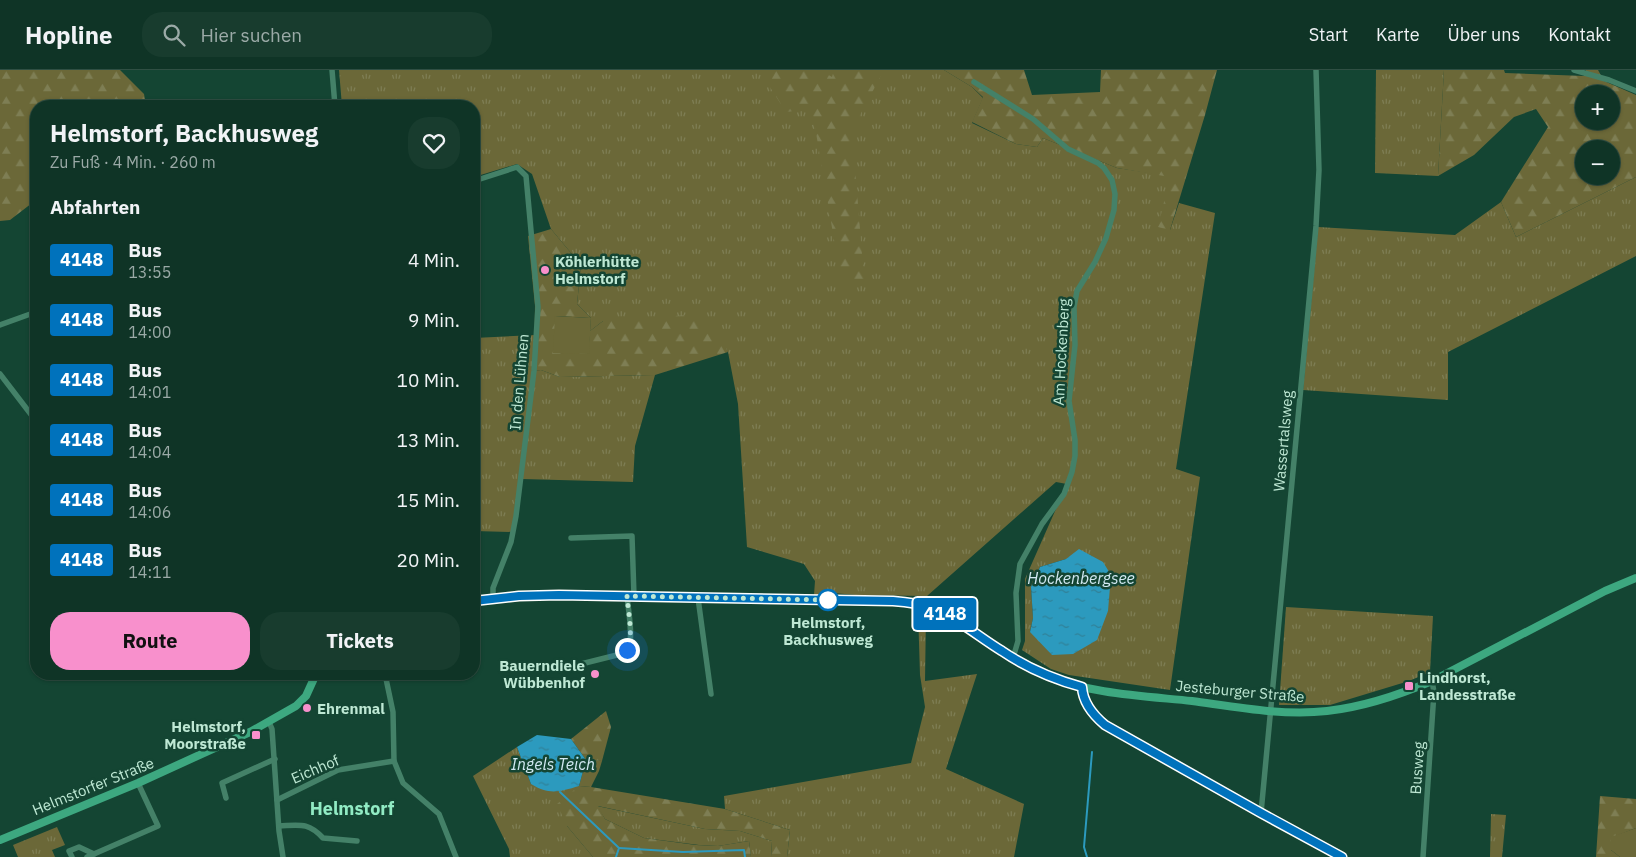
<!DOCTYPE html>
<html lang="de">
<meta charset="utf-8">
<style>
:root{--surface:#0f3426;--page:#183c2e;--text:#f1f3f6;--muted:#9baaa7;--line:#2f4f43;--accent:#f890cc}
body{margin:0;font-family:"IBM Plex Sans",sans-serif;background:var(--page);color:var(--text);height:100vh;display:flex;flex-direction:column;font-size:19px;white-space:nowrap}
*{box-sizing:border-box;margin:0}
p{font-size:16px;color:var(--muted)}
.icon{flex:none;width:28px;height:28px;fill:none;stroke:currentColor;stroke-width:2;stroke-linecap:round;stroke-linejoin:round}
.map{position:relative;flex:1;overflow:hidden}
.side{position:absolute;left:30px;top:30px;width:450px;height:580px;display:flex;flex-direction:column;background:var(--surface);border-radius:20px;box-shadow:0 1px 4px #0004,0 0 0 1px var(--line)}
.side>*{flex:none}
.badge{padding:0 10px;border-radius:4px;font-size:18px;line-height:32px}
.tools{position:absolute;left:1575px;top:15px;display:grid;gap:10px}
.tools a{display:grid;place-items:center;width:45px;height:45px;border-radius:50%;background:var(--surface);box-shadow:0 1px 4px #0004,0 0 0 1px var(--line);font-size:25px}
.you{position:absolute;width:25px;height:25px;margin:-12px;border:4px solid #fff;border-radius:50%;background:#1a73e8;box-shadow:0 0 0 8px #1a73e833}
.map>.badge{position:absolute;translate:-50% -50%;box-shadow:0 0 0 2px #fff}
h2{padding:0 20px;font-size:19px;line-height:45px}
.round{display:grid;place-items:center;flex:none;width:52px;height:52px;border-radius:20px;background:var(--page)}
.summary{display:flex;align-items:center;justify-content:space-between;height:85px;padding:0 20px}
h1{font-size:24px;font-weight:800;line-height:38px}
.button{display:flex;gap:10px;margin-top:auto;padding:10px 20px}
.button a{flex:1;height:58px;border-radius:20px;background:var(--accent);color:#111;font-size:20px;font-weight:800;line-height:58px;text-align:center}
.button a+a{background:var(--page);color:var(--text)}
ul{padding:0;list-style:none}
li{display:flex;align-items:center;gap:15px;height:60px;padding:0 20px}
li div{flex:1}
li b{display:block;font-size:19px}
li em{font-style:normal}
li .badge{min-width:55px;font-weight:700;text-align:center}
header{display:flex;align-items:center;gap:30px;box-sizing:border-box;height:70px;padding:0 25px;background:var(--surface);border-bottom:1px solid var(--line)}
header strong{font-size:24px}
nav{display:flex;gap:28px;margin-inline-start:auto;font-size:18px}
.search{width:350px;height:45px;background:var(--page);display:flex;align-items:center;gap:12px;box-sizing:border-box;padding:0 18px;border-radius:20px;color:var(--muted);font-size:19px}
.map>svg:first-child{display:block}
</style>
<header>
<strong>Hopline</strong>
<div class="search"><svg class="icon" aria-label="search" viewBox="0 0 24 24"><circle cx="10" cy="10" r="6"/><path d="M15 15l6 6"/></svg>Hier suchen</div>
<nav><a>Start</a><a>Karte</a><a>Über uns</a><a>Kontakt</a></nav>
</header>
<div class="map">
<svg width="1636" height="787" viewBox="0 0 1636 787">
<defs>
<pattern id="grass-tufts" width="24" height="20" patternUnits="userSpaceOnUse" patternTransform="scale(1.25)"><rect width="24" height="20" fill="#6b6838"/><path d="M3 7l-1-3M5 7V3M7 7l1-3M15 17l-1-3M17 17v-4M19 17l1-3" fill="none" stroke="#7e7e54"/></pattern>
<pattern id="forest-firs" width="22" height="20" patternUnits="userSpaceOnUse" patternTransform="scale(1.25)"><rect width="22" height="20" fill="#6b6838"/><path d="M5 1l3.5 6h-7zM16 11l3.5 6h-7z" fill="#7e7e54"/></pattern>
<pattern id="water-ripples" width="26" height="14" patternUnits="userSpaceOnUse" patternTransform="scale(1.25)"><rect width="26" height="14" fill="#2c9abe"/><path d="M2 4q2-2 4 0t4 0M15 11q2-2 4 0t4 0" fill="none" stroke="#308198"/></pattern>
</defs>
<rect width="100%" height="100%" fill="#144533"/>
<g fill="url(#grass-tufts)" fill-rule="evenodd">
<path d="M339,0h605l28,17 11,11 -11,25 44,21 21,3 6,-9 74,30 54,8 -1,54 9,-27 36,10 -39,256 24,8 -30,213 -101,-15 -18,-6 -29,-19 3,-9v-62l42,-95 -11,-2 -129,114 -71,-1 -34,-3 -4,3h-4l1,-14 -11,-17 -57,-17 -9,-143 -10,-52 -7,-9 -118,-22 -13,10 1,-13 -14,-14 4,-39 -30,-36 -19,-55 -15,-10 -43,13v-71h-132zM1066,489l42,51 -6,13 -72,9 3,-14 -2,-31 9,-20z"/>
<polygon points="1376,0 1444,0 1438,106 1375,103"/>
<polygon points="1636,107 1636,186 1448,282 1448,330 1303,320 1318,157 1455,165 1501,132 1516,167"/>
<polygon points="535,265 534,301 541,300 560,307 655,305 635,376 633,412 522,409 513,462 474,461 474,268"/>
<polygon points="1286,537 1433,546 1430,602 1409,611 1330,635 1279,635"/>
<polygon points="918,540 926,543 925,611 977,604 946,699 1024,734 1014,787 787,787 790,760 725,739 724,726 911,693 925,637 920,605"/>
<polygon points="517,677 531,714 579,716 586,690 602,691 599,701 591,717 579,716 567,756 593,787 510,787 509,779 473,706"/>
<polygon points="597,736 705,759 740,761 772,771 771,787 751,787 749,771 718,776 699,775 644,768 605,749"/>
<polygon points="1491,744 1506,745 1502,787 1490,787"/>
<polygon points="57,757 65,775 52,780 55,787 18,787 13,775"/>
</g>
<g fill="url(#forest-firs)" fill-rule="evenodd">
<polygon points="0,0 120,0 144,24 146,36 36,36 36,130 10,150 0,151"/>
<polygon points="759,0 820,0 832,7 834,0 884,0 852,60 864,209 841,211 812,39 786,42"/>
<polygon points="944,0 1024,0 1032,25 1100,22 1101,0 1217,0 1205,45 1170,160 1158,157 1170,107 1117,98 1043,68 1037,77 1016,74 972,52 983,27 972,17"/>
<path d="M1444,0h60l1,3 79,3 2,-6h12l6,11 32,14v82l-120,60 -15,-35 47,-75 -12,-18 -22,8 -40,38 -36,21zM1584,24h27v27h-27zM1584,79h27v27h-27z"/>
<polygon points="551,159 581,195 577,234 591,248 555,246 588,284 590,261 603,251 688,245 713,256 728,282 655,305 560,307 541,300 534,301 535,236 528,166"/>
<polygon points="606,641 611,657 602,691 586,690 571,669"/>
<polygon points="579,716 591,717 725,739 790,760 787,787 771,787 772,771 740,761 705,759 598,736 605,749 644,768 696,775 718,776 749,771 751,787 593,787 567,756 557,734"/>
<polygon points="1600,726 1636,729 1636,758 1611,768 1611,780 1620,787 1596,787"/>
</g>
<g fill="#6b6838">
<polygon points="555,246 591,248 589,284 553,283"/>
<polygon points="1636,758 1636,787 1620,787 1611,780 1611,767"/>
</g>
<g fill="url(#water-ripples)">
<polygon points="1079,479 1103,492 1111,505 1108,541 1097,570 1073,584 1052,585 1030,562 1033,548 1031,517 1040,497 1066,489"/>
<path d="M537,665l34,4 15,21 -7,26c-20,6 -30,9 -48,-2l-14,-37z"/>
</g>
<g fill="none" stroke-linecap="round" stroke-linejoin="round">
<g stroke="#2c9abe" stroke-width="2">
<polyline points="560,722 619,778 616,787"/>
<polyline points="619,778 683,782 744,780 745,787"/>
<polyline points="1087,787 1084,777 1092,682"/>
</g>
<g stroke="#448168" stroke-width="5.5">
<polyline points="332,0 335,36"/>
<polyline points="1574,0 1609,10 1636,21"/>
<polyline points="974,12 1033,49 1068,79 1098,93 1104,98 1112,110 1115,124 1114,140 1106,168 1095,192 1077,221 1074,237 1075,275 1069,331 1075,370 1075,386 1072,402 1064,424 1042,454 1020,494 1016,523 1018,571 1013,588"/>
<polyline points="474,111 517,97 526,106 538,237 534,301 516,446 511,472 493,518 493,528"/>
<polyline points="34,166 36,192"/>
<polyline points="0,255 36,242"/>
<polyline points="0,304 36,351"/>
<polyline points="571,468 632,466 634,526"/>
<polyline points="698,528 711,624"/>
<path d="M565,598l56,-14c3,-1 5,-2 7,-5 6,-9 0,-41 -1,-53"/>
<polyline points="385,604 393,642 394,691 403,713 439,744 456,787"/>
<path d="M1082,617c1,16 12,28 23,38l156,88 81,44"/>
<polyline points="269,652 272,659 279,761 283,787"/>
<polyline points="226,728 222,713 275,689"/>
<polyline points="277,730 338,700 394,691"/>
<polyline points="1261,743 1316,156 1319,100 1316,0"/>
<path d="M279,756c21,-1 29,-4 44,12l34,3"/>
<polyline points="72,787 69,781 79,777 94,784"/>
<polyline points="87,787 158,756 138,713"/>
<polyline points="1423,787 1434,622 1432,611"/>
</g>
<g stroke="#3da880" stroke-width="8">
<path d="M474,531l45,-5 40,-1 334,6c12,1 25,2 37,6 14,5 27,15 39,23 24,16 48,33 75,45 45,19 100,21 148,26 44,6 91,15 135,10 37,-4 72,-16 105,-30l173,-90 31,-13"/>
<polyline points="0,770 138,713 250,662 296,636 306,626 316,604"/>
</g>
</g>
<g fill="none" stroke-linecap="round" stroke-linejoin="round">
<g stroke="#fff" stroke-width="11">
<path id="line" d="M474,531l45,-5 40,-1 334,6c13,1 25,2 38,7 25,9 48,29 71,43 25,17 51,28 80,36 1,16 11,28 23,38l156,88 81,44"/>
</g>
<use href="#line" stroke="#0072bc" stroke-width="8"/>
<path stroke="#bee8d4" stroke-width="5" stroke-dasharray="0 9" d="M627,580c7,-12 1,-39 0,-54l201,4"/>
</g>
<g fill="#f890cc" stroke="#144533" stroke-width="2">
<circle cx="545" cy="200" r="5"/>
<circle cx="595" cy="604" r="5"/>
<rect x="1404" y="611" width="10" height="10" rx="2.5"/>
<circle cx="307" cy="638" r="5"/>
<rect x="251" y="660" width="10" height="10" rx="2.5"/>
</g>
<circle fill="#fff" stroke="#0072bc" stroke-width="2.5" cx="828" cy="530" r="10"/>
<g text-anchor="middle" dominant-baseline="central" stroke-width="5" stroke-linejoin="round" paint-order="stroke">
<g font-size="15" font-weight="bold" fill="#bee8d4" stroke="#144533" text-anchor="start">
<text x="555" y="191">Köhlerhütte<tspan x="555" dy="17">Helmstorf</tspan></text>
<text x="585" y="595" text-anchor="end">Bauerndiele<tspan x="585" dy="17">Wübbenhof</tspan></text>
<text x="1419" y="607">Lindhorst,<tspan x="1419" dy="17">Landesstraße</tspan></text>
<text x="317" y="638">Ehrenmal</text>
<text x="246" y="656" text-anchor="end">Helmstorf,<tspan x="246" dy="17">Moorstraße</tspan></text>
</g>
<g font-size="15" fill="#bee8d4" stroke="#144533">
<text transform="translate(1061 282) rotate(-87)">Am Hockenberg</text>
<text transform="translate(519 312) rotate(-85)">In den Lühnen</text>
<text transform="translate(1283 371) rotate(-85)">Wassertalsweg</text>
<text transform="translate(1240 621) rotate(5)">Jesteburger Straße</text>
<text transform="translate(1417 698) rotate(-86)">Busweg</text>
<text transform="translate(315 699) rotate(-23)">Eichhof</text>
<text transform="translate(93 716) rotate(-22)">Helmstorfer Straße</text>
</g>
<g font-size="15" font-weight="bold" fill="#bee8d4" stroke="#144533">
<text x="828" y="552">Helmstorf,<tspan x="828" dy="17">Backhusweg</tspan></text>
</g>
<g font-size="16" font-style="italic" fill="#d2e9f2" stroke="#144533">
<text x="1081" y="508">Hockenbergsee</text>
<text x="553" y="694">Ingels Teich</text>
</g>
<g font-size="18" font-weight="bold" fill="#91ebc4" stroke="#144533">
<text x="352" y="738">Helmstorf</text>
</g>
</g>
</svg>
<div class="tools">
<a>+</a>
<a>−</a>
</div>
<div class="you" style="left:627px;top:580px"></div>
<b class="badge" style="left:945px;top:544px;background:#0072bc;color:#fff">4148</b>
<section class="side">
<div class="summary"><div><h1>Helmstorf, Backhusweg</h1><p>Zu Fuß · 4 Min. · 260 m</p></div><a class="round"><svg class="icon" aria-label="heart" viewBox="0 0 24 24"><path d="M12 20l-8-8c-3-5 5-10 8-4 3-6 11-1 8 4z"/></svg></a></div>
<h2>Abfahrten</h2>
<ul>
<li><span class="badge" style="background:#0072bc;color:#fff">4148</span><div><b>Bus</b><p>13:55</p></div><em>4 Min.</em></li>
<li><span class="badge" style="background:#0072bc;color:#fff">4148</span><div><b>Bus</b><p>14:00</p></div><em>9 Min.</em></li>
<li><span class="badge" style="background:#0072bc;color:#fff">4148</span><div><b>Bus</b><p>14:01</p></div><em>10 Min.</em></li>
<li><span class="badge" style="background:#0072bc;color:#fff">4148</span><div><b>Bus</b><p>14:04</p></div><em>13 Min.</em></li>
<li><span class="badge" style="background:#0072bc;color:#fff">4148</span><div><b>Bus</b><p>14:06</p></div><em>15 Min.</em></li>
<li><span class="badge" style="background:#0072bc;color:#fff">4148</span><div><b>Bus</b><p>14:11</p></div><em>20 Min.</em></li>
</ul>
<div class="button"><a>Route</a><a>Tickets</a></div>
</section>
</div>
